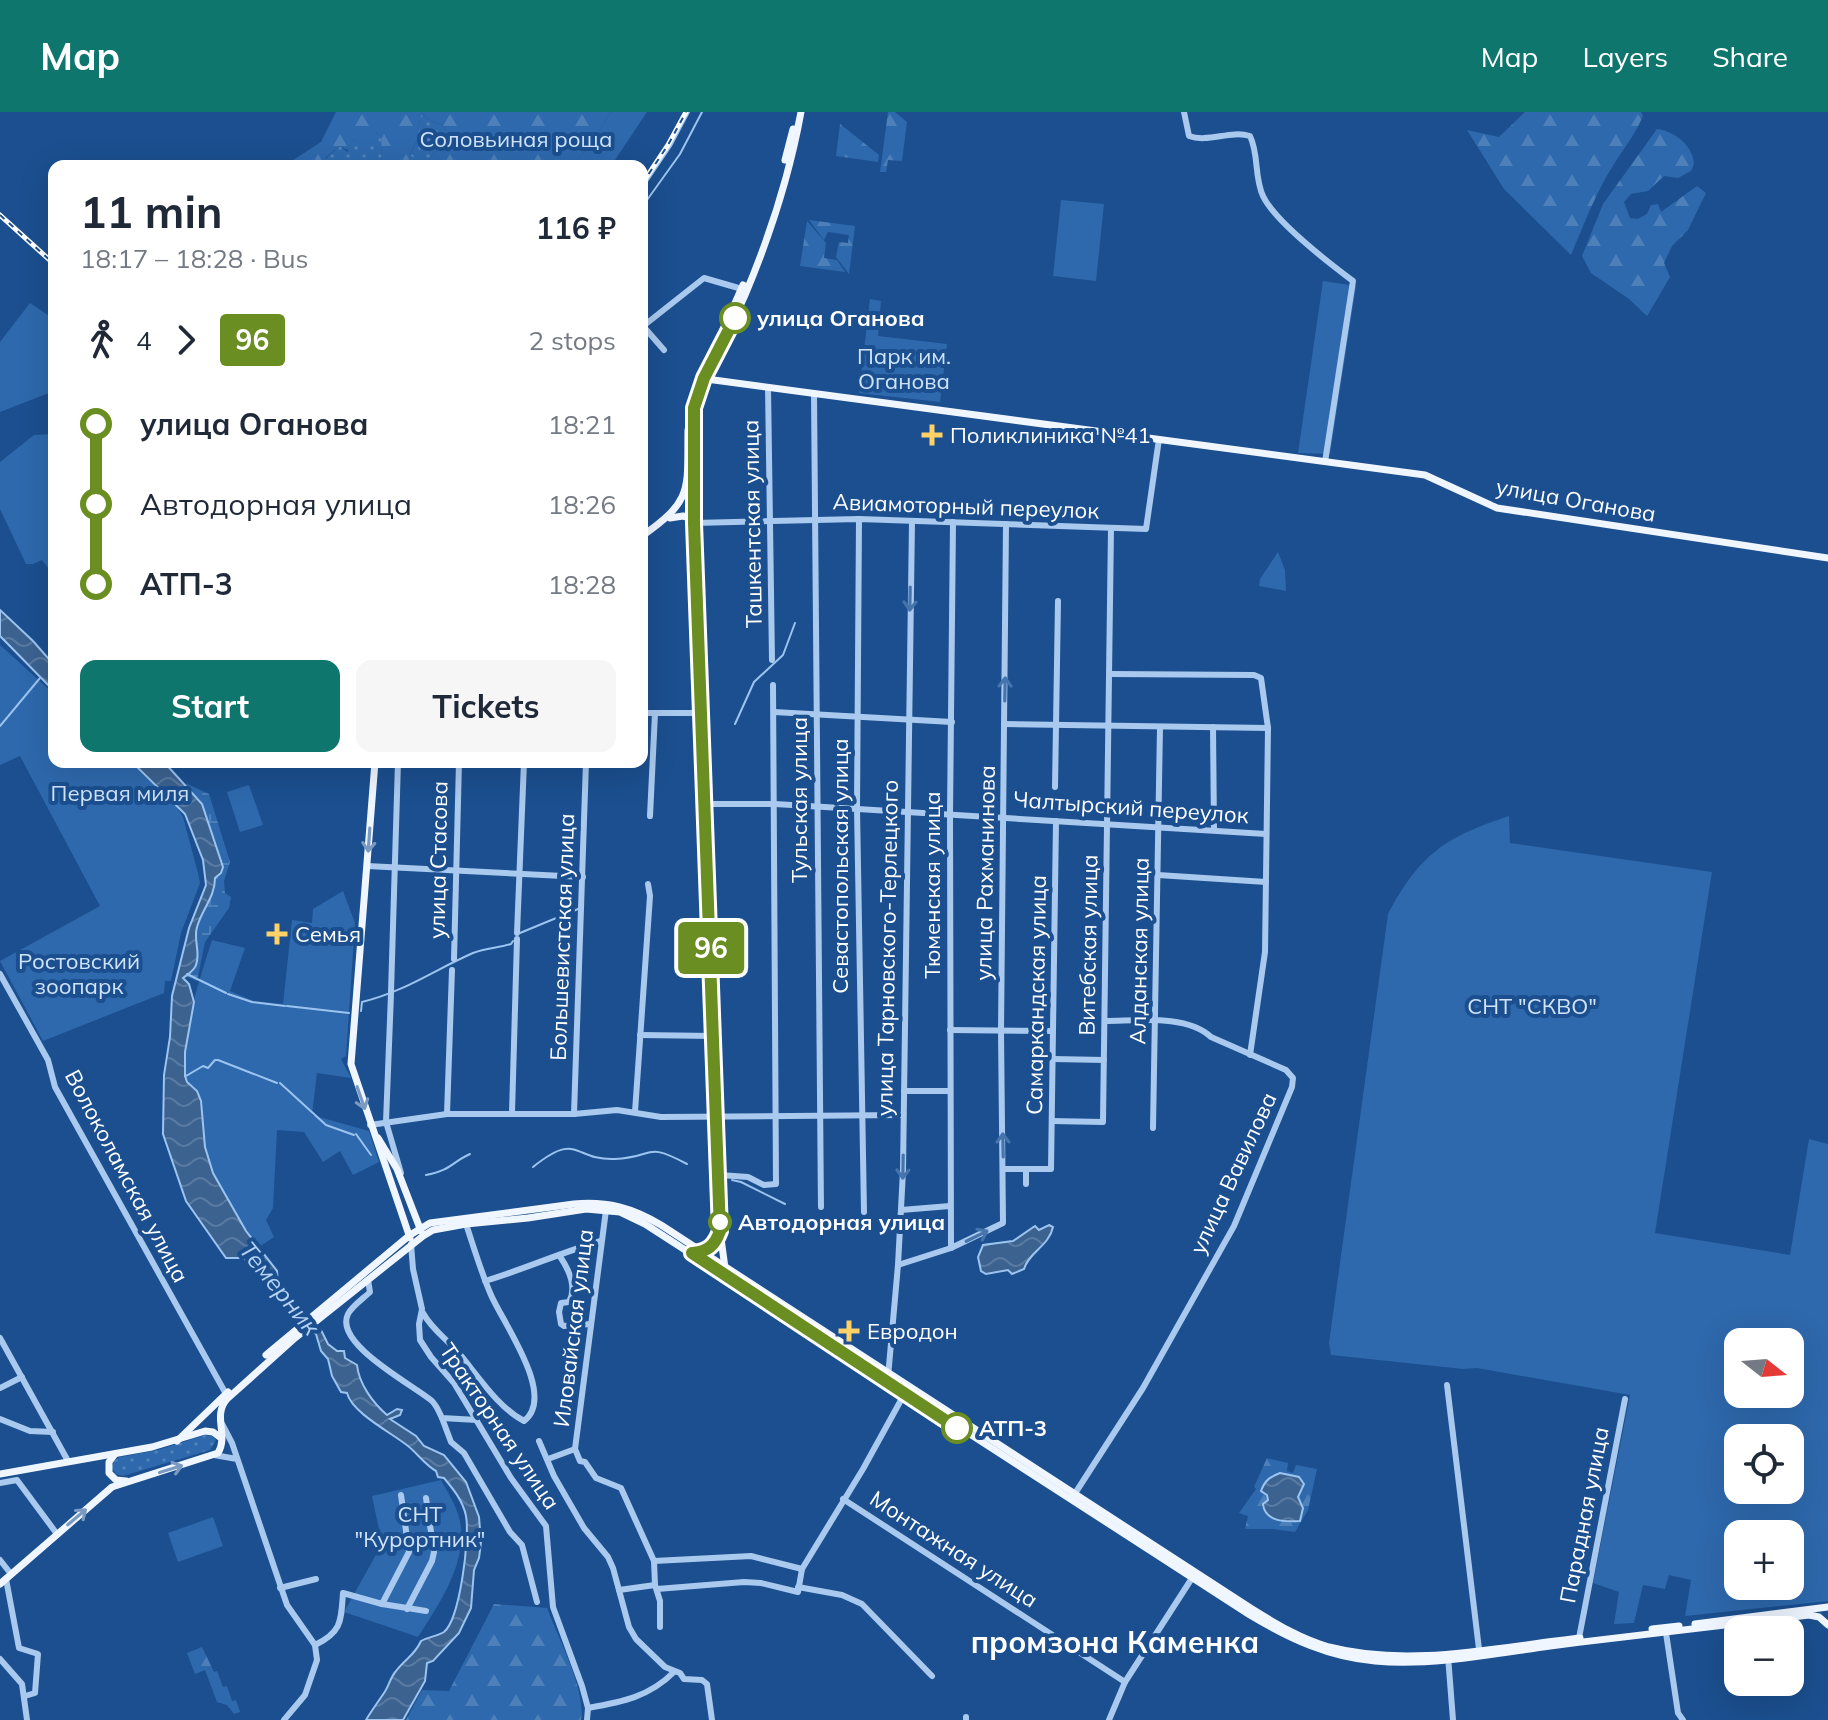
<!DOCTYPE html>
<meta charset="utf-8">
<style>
:root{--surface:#fff;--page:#f6f6f7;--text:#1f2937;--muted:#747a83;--accent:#0f766e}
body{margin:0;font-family:Mulish,sans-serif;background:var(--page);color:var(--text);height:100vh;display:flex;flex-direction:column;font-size:30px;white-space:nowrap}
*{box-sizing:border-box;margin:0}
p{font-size:26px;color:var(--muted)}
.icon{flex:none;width:44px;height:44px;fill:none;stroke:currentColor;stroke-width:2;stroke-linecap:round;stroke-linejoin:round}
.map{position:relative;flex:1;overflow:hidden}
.drawer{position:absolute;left:48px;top:48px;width:600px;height:608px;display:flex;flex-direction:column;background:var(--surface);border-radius:16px;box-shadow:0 8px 32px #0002}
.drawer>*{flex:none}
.badge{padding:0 16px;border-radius:6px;font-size:28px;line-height:52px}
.needle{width:52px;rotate:107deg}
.tools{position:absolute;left:1724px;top:1216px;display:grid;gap:16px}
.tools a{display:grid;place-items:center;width:80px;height:80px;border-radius:16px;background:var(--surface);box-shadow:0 8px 32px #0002;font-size:40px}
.map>.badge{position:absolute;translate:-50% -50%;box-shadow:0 0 0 4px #fff}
.legs{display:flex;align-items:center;gap:12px;height:88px;padding:0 32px;font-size:26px}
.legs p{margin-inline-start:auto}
.overview{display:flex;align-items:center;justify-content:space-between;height:136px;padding:0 32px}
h1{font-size:44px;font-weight:700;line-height:60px}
.primary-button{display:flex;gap:16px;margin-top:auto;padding:16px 32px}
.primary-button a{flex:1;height:92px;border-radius:16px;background:var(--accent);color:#fff;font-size:32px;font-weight:700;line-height:92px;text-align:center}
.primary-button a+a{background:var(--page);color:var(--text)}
ul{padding:0 32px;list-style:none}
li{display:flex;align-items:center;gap:28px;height:80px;font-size:30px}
li i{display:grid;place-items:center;width:12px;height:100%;margin:0 10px;background:currentColor}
li i::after{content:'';width:20px;height:20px;margin:-10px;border:6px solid;border-radius:50%;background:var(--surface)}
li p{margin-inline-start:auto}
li:first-child i{background:linear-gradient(#0000 50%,currentColor 0)}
li:last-child i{background:linear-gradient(currentColor 50%,#0000 0)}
header{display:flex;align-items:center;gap:48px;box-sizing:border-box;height:112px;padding:0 40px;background:var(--accent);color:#fff}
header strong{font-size:38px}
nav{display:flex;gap:44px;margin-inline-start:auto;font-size:28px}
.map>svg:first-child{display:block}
</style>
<header>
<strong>Map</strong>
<nav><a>Map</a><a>Layers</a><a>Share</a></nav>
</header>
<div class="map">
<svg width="1828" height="1608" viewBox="0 0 1828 1608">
<defs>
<pattern id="grass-dots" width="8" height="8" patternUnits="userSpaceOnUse" patternTransform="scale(2)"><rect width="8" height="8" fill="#2e69ad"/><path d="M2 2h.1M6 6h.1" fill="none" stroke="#4d80b9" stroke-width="1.8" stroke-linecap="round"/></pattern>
<pattern id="forest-firs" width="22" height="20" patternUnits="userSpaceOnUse" patternTransform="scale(2)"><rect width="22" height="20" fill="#2e69ad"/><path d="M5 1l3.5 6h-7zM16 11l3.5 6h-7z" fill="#4d80b9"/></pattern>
<pattern id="wetland-marsh" width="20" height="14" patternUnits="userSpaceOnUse" patternTransform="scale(2)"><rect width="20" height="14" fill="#2e69ad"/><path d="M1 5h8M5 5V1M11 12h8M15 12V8" fill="none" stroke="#4d80b9"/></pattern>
<pattern id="water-waves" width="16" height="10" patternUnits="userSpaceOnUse" patternTransform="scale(2)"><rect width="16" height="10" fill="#3c6290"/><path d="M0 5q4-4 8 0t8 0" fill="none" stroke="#597aa1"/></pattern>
</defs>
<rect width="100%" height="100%" fill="#1b4f8f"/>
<g fill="url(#grass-dots)">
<polygon points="421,0 428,7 446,16 443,30 424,54 396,54 406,49 415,53 410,44 417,28"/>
<polygon points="375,20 381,24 382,54 327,54 325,47 340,34 348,40 352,28"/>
<polygon points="205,1323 212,1324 216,1328 210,1338 123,1364 116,1362 112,1356 114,1349 120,1345 158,1338"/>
</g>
<g fill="url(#forest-firs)">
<polygon points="336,0 611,0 589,35 571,54 424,54 443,30 446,16 428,7 421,0 417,28 410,43 416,48 415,53 406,49 396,54 382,54 381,24 375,20 364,34 355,27 352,28 355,42 340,34 325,46 327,54 284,54 321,30"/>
<polygon points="888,0 895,0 907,10 902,49 888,48 886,60 880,60"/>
<path d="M1525,0h116l2,4c-8,19 -19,32 -29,48 -18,28 -30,60 -43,91l-67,-66 -37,-59 32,7z"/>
<polygon points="840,12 879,43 878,50 836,44"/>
<path d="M1657,17c18,2 36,17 37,35l-3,7 -13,7 -14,-2 -16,15 -17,3 -7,8 6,16 8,1 9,-5 4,-9 7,-1 3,8 36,-26 9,7 -18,37 -16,16 -8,17 6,14 -23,39 -18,-17 -38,-26 -9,-17 21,-52z"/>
<polygon points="809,108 855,114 849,162 836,145 839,130 848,131 849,123 828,120 824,128"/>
<polygon points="807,109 826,131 824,146 837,148 845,160 800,154"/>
<polygon points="1267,1346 1288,1351 1287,1359 1293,1361 1296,1353 1317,1357 1308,1398 1295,1420 1273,1417 1245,1417 1248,1404 1239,1401 1256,1377 1254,1375"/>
<path d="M494,1492l53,4c11,30 39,81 34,112h-175l16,-30 27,1z"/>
<polygon points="202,1535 214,1560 217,1559 223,1575 227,1574 232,1589 236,1588 240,1600 234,1602 227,1593 217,1590 205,1558 195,1562 187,1541"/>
</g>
<path fill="url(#wetland-marsh)" d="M185,671l24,11 21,68 -6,19 1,12 6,4 -2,11 -24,34 -8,39 -12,-5 3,-1 9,-50 18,-39v-8l8,-12c-14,-28 -15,-60 -38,-83z"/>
<g fill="#2e69ad" fill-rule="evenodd">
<polygon points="611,0 647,0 611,54 571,54 589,35"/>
<polygon points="1061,88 1104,92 1096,169 1053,164"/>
<polygon points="1323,169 1356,174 1330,342 1298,341"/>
<polygon points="870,187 881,189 878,224 947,232 940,290 859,281"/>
<polygon points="30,191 54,207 54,279 0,300 0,230"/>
<polygon points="54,322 54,464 42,448 33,452 26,452 0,397 0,350 34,323"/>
<polygon points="1278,440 1285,458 1286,479 1259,474 1260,467"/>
<polygon points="0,533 54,582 54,650 131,650 176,694 183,705 198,761 200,771 181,821 171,869 165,869 164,881 43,929 0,849 100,794 20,644 0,653"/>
<polygon points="249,673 263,713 240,720 227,680"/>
<path d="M1509,704l1,27 202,29 -57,361 135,22 19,-116 19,5v457l-143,15 6,-36 -22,-5 -4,14 -22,-4 -9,38 -20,1 5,-32 -26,-9 37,-188 -153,-27 -14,1 -132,-14 -2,-12 59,-429c32,-60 57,-77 121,-98zM1790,1230v52h-52v-52zM1738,1326h52v52h-52zM1738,1422h52v52h-52z"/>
<path d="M343,779l12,32 -9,133 -5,3 10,19 -34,-5 -5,42 57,16 10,31 -26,13 -13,-24 -17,11 -19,-30 -27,-2 -4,78 -7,12 8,17 -15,10c-23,-29 -48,-64 -54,-102 -3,-14 -2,-29 -4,-43 -3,-14 -13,-14 -16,-25 -8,-31 17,-105 27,-137l33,8 -15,43 24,10 29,3 9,-84 20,3 1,-14z"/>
<path d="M441,1368c6,11 13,22 17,34 14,42 -18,89 -40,123l-74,-25 38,-68 -10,-48z"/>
<polygon points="213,1405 223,1434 178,1450 168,1421"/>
</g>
<g fill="url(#water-waves)" stroke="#9cc4f0" stroke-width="2">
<polygon points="0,498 33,529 54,553 54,579 0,524"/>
<path d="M132,650h32l38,42 21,63 -2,6 -6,5c0,19 -13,31 -18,49 -4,13 4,26 -1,38 -2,6 -8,9 -13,13l6,6 5,18 -9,50v24l2,6 10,9 4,10 4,46 8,26 33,58 31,40 1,13 43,46 7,14 9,7h7l1,7 12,7c2,19 16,38 30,50l10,-6 5,1 -2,5 -10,4 26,17 8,10 20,9 22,27 13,35 2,25 -2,16 -5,12 -3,38 -12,25 -26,28 -6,2 -2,18 -22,39h-37c6,-10 12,-18 18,-27 5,-7 6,-15 12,-22 9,-12 19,-16 25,-30 7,-4 17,-5 23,-9 16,-13 26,-95 22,-116 -3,-15 -12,-26 -22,-38l-6,-1 -2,-6c-11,-6 -18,-17 -28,-25 -16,-13 -56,-33 -61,-53l-6,-1 -9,-16 -4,-17 -7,-8 -5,-17 -23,-19 -49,-57h-18l-40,-57 -23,-67 1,-59 6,-38 2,-41 17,-68 17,-43 -3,-25 -18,-46z"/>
<path d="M1049,1113l4,2c-4,19 -24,25 -29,42l-12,5 -4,-4 -22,4 -5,-3 -3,-14 5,-12 30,-4 22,-15 4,4z"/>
<path d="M1280,1361l19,4 5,7 -6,13 5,11 -3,13c-15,1 -35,1 -37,-17l5,-4 -1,-5 -6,-4c4,-11 9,-14 19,-18z"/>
</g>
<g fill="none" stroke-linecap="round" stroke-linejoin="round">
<g stroke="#9cc4f0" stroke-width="2">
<polyline points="642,77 671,34 689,0"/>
<polyline points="642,95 680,42 702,0"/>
<polyline points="735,612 754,570 783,543 795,511"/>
<polyline points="0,614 40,566"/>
<polyline points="520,821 578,797"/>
<polyline points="187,862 226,881"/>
<polyline points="228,882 252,890 285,894"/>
<polyline points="287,894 349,901"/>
<path d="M361,899l1,-9c42,-10 72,-32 111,-49 13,-5 25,-5 38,-9l2,-3"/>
<polyline points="186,964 203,954 208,956 215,948 218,948 277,971"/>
<polyline points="280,971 326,1013 354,1023"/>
<polyline points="356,1022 371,1043"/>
<path d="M533,1055c46,-37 40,-6 82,-8 41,-2 29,-18 72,5"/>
<path d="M426,1063c24,-4 26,-13 44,-21"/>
<polyline points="732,1068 741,1070 785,1092"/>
</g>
<g stroke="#a9c9ee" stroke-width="6">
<path d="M1184,0l5,24c19,7 41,-6 61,0 9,18 4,41 13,60 12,26 66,67 90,85l-28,181"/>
<polyline points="643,214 664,238"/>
<polyline points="642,215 704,166 742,177"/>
<polyline points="768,275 772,548"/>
<path d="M814,281c3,272 4,543 7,814"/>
<polyline points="859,407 857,696 864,1100"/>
<polyline points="694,411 859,407 1146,417 1159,327"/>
<polyline points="642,559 643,601"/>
<polyline points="1110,562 1254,563 1261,566 1268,616 1265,840 1250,943"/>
<polyline points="774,600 952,610"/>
<polyline points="642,601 702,601"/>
<polyline points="1004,612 1268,616"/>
<polyline points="1213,615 1214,717"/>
<polyline points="1055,675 1058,489"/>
<polyline points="706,692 775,692 1266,722"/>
<polyline points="650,704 655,601"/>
<polyline points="367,754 583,765"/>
<polyline points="1158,763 1266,770"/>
<polyline points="517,821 524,650"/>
<polyline points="454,847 459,650"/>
<polyline points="0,862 48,948 55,975 226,1282"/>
<polyline points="391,880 398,650"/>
<polyline points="391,882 386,1010 401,1061"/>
<polyline points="950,918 1053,919"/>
<polyline points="640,923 714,924"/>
<polyline points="1053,947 1104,948"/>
<polyline points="904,979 950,979"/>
<polyline points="635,1000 650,784 648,772"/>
<polyline points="512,1001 517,827"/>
<polyline points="447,1002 452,858"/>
<polyline points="574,1002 586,650"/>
<polyline points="1052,1009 1103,1010 1111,416"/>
<polyline points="370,1013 447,1002 574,1002 617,998 661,1005 903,1003"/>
<polyline points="1153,1016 1160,615"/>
<polyline points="1003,1057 1051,1057 1056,709"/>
<polyline points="1026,1057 1026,1072"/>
<polyline points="720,1063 748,1065 764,1073 776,1072 773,573"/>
<polyline points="606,1098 575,1337 580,1349 585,1350 596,1366 621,1376 654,1449 751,1444 802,1457"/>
<polyline points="901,1098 950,1094"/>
<polyline points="411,1132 413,1157 422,1197 419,1212 420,1228 431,1245 454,1271 511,1366 546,1414 553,1495 582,1574 588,1596 587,1608"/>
<polyline points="951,1136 950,702 953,410"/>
<path d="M559,1143c9,13 19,31 10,47l-8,1 -2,9 2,12 3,2 27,-2"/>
<polyline points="898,1153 951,1136 1003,1111 1001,919 1006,412"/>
<path d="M368,1168l2,12c-6,6 -18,14 -22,22 -15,30 67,72 84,87 5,5 7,11 10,17l35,2"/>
<path d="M485,1169c40,-12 77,-29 116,-40"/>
<path d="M423,1201c8,15 22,25 34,38 20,23 40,56 67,70 33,-25 -21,-98 -33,-126 -10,-23 -17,-47 -25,-71"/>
<polyline points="0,1226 68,1349"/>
<polyline points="888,1265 898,1153 903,1059 912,409"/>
<polyline points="1447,1273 1479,1537"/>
<polyline points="0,1276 22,1265"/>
<polyline points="442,1306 451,1330 464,1341 510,1420 522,1433 537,1490"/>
<polyline points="0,1307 30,1319 53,1320"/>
<polyline points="220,1308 232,1331 287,1493 315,1533 317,1548 305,1583 284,1608"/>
<polyline points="539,1329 554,1364 584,1416 608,1445 613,1456 629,1515 636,1527 665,1555 680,1561 684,1567 702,1568 707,1572 712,1608"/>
<polyline points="214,1343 237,1347"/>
<polyline points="548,1347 575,1337"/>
<polyline points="0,1371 17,1368 57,1422"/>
<path d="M1074,1383l69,-107 91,-162 58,-139 1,-9 -7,-8 -75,-33c-25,-23 -74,-16 -106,-16"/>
<polyline points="843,1387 1125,1570"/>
<polyline points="0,1448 11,1462"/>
<polyline points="654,1449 655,1473 660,1489 660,1515"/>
<polyline points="6,1467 19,1536 38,1542 35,1581 25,1584"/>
<polyline points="798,1475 842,1483 862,1492 932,1564"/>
<polyline points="280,1476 316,1467"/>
<polyline points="657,1477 744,1470 761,1471 798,1480 802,1457 863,1357 906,1279"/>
<polyline points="619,1478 655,1473"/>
<polyline points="382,1492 409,1440 401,1383"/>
<polyline points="407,1497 432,1449 434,1440 426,1386"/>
<polyline points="1666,1521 1678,1601 1683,1608"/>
<polyline points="1579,1526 1625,1287"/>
<path d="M315,1533c27,-13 26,-24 28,-52l39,11 44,7"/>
<polyline points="1448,1544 1453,1608"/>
<polyline points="0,1547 22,1572 27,1608"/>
<path d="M588,1596c34,-6 61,-11 86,-36"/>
<polyline points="966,1605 966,1608"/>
<polyline points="1109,1608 1125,1570 1194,1463"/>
</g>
<g stroke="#f0f6ff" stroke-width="7">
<polyline points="785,48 793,17"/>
<polyline points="722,221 743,173"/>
<polyline points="699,266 1425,363 1497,396 1828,446"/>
<polyline points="670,406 683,404 694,407"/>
<path d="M642,424c52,-36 45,-47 46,-106"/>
<polyline points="375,650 351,952 410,1126"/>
<polyline points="378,1026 397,1057 421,1119"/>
<polyline points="698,1141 710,1136 720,1121"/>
<path d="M725,1156l-5,-37 -23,-603 -4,-208c5,-44 34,-84 52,-125 24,-57 45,-122 56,-183"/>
<path d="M266,1243l144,-120 20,-12 144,-19c34,-3 58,4 87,21l591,384c24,15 49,30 77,38 81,21 169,0 251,-9"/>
<polyline points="177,1329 228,1280"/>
<polyline points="115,1342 109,1350 109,1361 116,1368 126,1369"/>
<polyline points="0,1362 152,1335 205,1319 213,1320 221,1326"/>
<path d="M0,1472l112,-97 106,-34c11,-18 -6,-37 9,-54l68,-61 128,-102 10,-6 33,-6 62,-6 58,-9 34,3 25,12 605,391c40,24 79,42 125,46 57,5 118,-7 175,-15 86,-11 172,-21 259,-31l10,2 9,8"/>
<polyline points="1695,1512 1828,1495"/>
<polyline points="1652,1517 1679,1514"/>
</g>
<g stroke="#fff" stroke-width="5">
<g id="rail">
<polyline points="642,72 668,33 686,0"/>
<polyline points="0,103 54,152"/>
</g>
</g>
<use href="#rail" stroke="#1b4f8f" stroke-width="2" stroke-dasharray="6" stroke-linecap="butt"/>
</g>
<defs><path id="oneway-shaft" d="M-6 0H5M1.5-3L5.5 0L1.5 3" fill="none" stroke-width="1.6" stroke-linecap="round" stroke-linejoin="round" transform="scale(2)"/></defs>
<g stroke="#4674ac">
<use href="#oneway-shaft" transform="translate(910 487) rotate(91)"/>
<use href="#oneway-shaft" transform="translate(1005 577) rotate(-89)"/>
<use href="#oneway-shaft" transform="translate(1003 1033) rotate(-91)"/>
<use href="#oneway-shaft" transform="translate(903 1055) rotate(91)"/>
<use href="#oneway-shaft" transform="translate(977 1124) rotate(-26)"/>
</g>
<g stroke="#7b9ac1">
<use href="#oneway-shaft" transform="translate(369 728) rotate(94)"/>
<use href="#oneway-shaft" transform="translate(361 986) rotate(71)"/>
<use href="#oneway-shaft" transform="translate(171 1357) rotate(-17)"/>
<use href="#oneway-shaft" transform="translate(77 1405) rotate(-40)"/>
</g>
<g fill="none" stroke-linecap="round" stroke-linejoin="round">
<g stroke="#fff" stroke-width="18">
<path id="line-1" d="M735,206l-31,60 -10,30v115l26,708c-5,14 -12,21 -28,22l265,175"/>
</g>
<use href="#line-1" stroke="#6b8e23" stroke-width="12"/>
</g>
<g fill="#fff" stroke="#6b8e23" stroke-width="4">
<circle cx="735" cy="206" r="14"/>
<circle cx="720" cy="1110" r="10"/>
<circle cx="957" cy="1316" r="14"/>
</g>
<g fill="#ffd166" stroke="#1b4f8f" stroke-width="3">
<path d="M928 311h8v8h8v8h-8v8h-8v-8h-8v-8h8z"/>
<path d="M273 810h8v8h8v8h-8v8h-8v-8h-8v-8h8z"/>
<path d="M845 1207h8v8h8v8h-8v8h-8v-8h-8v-8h8z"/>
</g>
<g text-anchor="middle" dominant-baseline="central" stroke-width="8" stroke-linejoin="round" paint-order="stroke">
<g font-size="22" fill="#cfe3fa" stroke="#1b4f8f">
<text x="516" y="27">Соловьиная роща</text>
<text x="904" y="244">Парк им.<tspan x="904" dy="25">Оганова</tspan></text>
<text x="120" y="681">Первая миля</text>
<text x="79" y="849">Ростовский<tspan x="79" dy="25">зоопарк</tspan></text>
<text x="1532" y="894">СНТ "СКВО"</text>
<text x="420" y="1402">СНТ<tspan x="420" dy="25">"Курортник"</tspan></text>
</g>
<g font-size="22" font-weight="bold" fill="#fff" stroke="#1b4f8f" text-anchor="start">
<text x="757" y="206">улица Оганова</text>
<text x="738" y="1110">Автодорная улица</text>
<text x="979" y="1316">АТП-3</text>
</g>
<g font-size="22" fill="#fff" stroke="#1b4f8f" text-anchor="start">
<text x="950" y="323">Поликлиника №41</text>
<text x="295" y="822">Семья</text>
<text x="867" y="1219">Евродон</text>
</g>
<g font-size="22" fill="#fff" stroke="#1b4f8f">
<text transform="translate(1576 388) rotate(10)">улица Оганова</text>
<text transform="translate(966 394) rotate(2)">Авиамоторный переулок</text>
<text transform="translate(752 412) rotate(-91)">Ташкентская улица</text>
<text transform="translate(799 688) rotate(-90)">Тульская улица</text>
<text transform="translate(1131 695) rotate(4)">Чалтырский переулок</text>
<text transform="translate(438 748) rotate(-89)">улица Стасова</text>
<text transform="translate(840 754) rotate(-90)">Севастопольская улица</text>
<text transform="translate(985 761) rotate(-89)">улица Рахманинова</text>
<text transform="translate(932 773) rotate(-90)">Тюменская улица</text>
<text transform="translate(562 825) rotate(-88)">Большевистская улица</text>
<text transform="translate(1088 833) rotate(-89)">Витебская улица</text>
<text transform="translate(887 836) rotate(-89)">улица Тарновского-Терлецкого</text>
<text transform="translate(1139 839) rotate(-89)">Алданская улица</text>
<text transform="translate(1036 883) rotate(-89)">Самаркандская улица</text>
<text transform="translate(1233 1061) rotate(-65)">улица Вавилова</text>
<text transform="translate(127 1064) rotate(62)">Волоколамская улица</text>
<text transform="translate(573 1216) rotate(-83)">Иловайская улица</text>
<text transform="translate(500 1314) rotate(56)">Тракторная улица</text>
<text transform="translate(1584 1403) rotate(-79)">Парадная улица</text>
<text transform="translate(954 1437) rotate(33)">Монтажная улица</text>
</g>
<g font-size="24" font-style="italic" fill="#b5d3f5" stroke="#1b4f8f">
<text transform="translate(280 1176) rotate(51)">Темерник</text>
</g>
<g font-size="30" font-weight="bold" fill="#fff" stroke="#1b4f8f">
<text x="1115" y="1530">промзона Каменка</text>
</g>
</g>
</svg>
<div class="tools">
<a><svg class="needle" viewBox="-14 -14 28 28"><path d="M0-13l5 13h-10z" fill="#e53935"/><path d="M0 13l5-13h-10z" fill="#747a83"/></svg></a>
<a><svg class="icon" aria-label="locate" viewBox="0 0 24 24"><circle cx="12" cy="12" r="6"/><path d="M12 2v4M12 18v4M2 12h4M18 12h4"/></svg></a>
<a>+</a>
<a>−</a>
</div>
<b class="badge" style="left:711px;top:836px;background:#6b8e23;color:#fff">96</b>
<section class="drawer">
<div class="overview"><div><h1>11 min</h1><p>18:17 – 18:28 · Bus</p></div><b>116 ₽</b></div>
<div class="legs"><svg class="icon" aria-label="walk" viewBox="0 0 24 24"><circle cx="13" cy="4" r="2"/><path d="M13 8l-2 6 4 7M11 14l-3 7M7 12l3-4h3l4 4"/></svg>4<svg class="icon" aria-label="forward" viewBox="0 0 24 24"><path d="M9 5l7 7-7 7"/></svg><b class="badge" style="background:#6b8e23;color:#fff">96</b><p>2 stops</p></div>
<ul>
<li><i style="color:#6b8e23"></i><b>улица Оганова</b><p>18:21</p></li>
<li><i style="color:#6b8e23"></i><span>Автодорная улица</span><p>18:26</p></li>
<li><i style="color:#6b8e23"></i><b>АТП-3</b><p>18:28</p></li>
</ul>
<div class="primary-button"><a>Start</a><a>Tickets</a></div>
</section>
</div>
